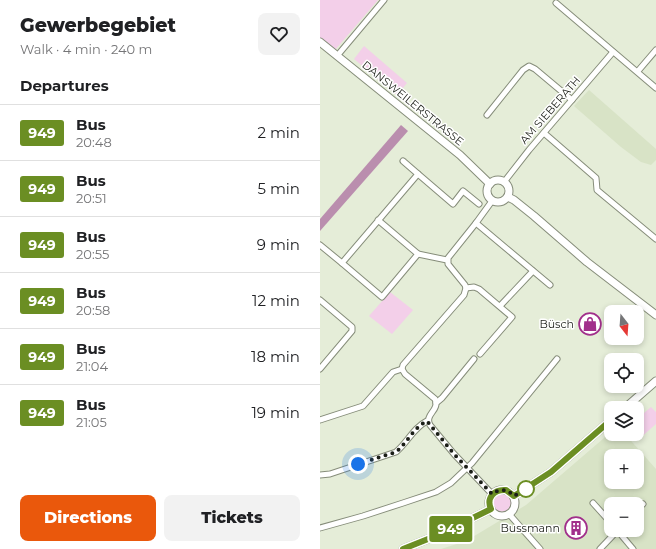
<!DOCTYPE html>
<meta charset="utf-8">
<style>
:root{--surface:#fff;--page:#f2f2f2;--text:#202124;--muted:#757577;--line:#e0e0e0;--accent:#ea580c}
body{margin:0;font-family:Montserrat,sans-serif;background:var(--page);color:var(--text);height:100vh;display:flex;flex-direction:column;font-size:15px;white-space:nowrap}
*{box-sizing:border-box;margin:0}
p{font-size:13px;color:var(--muted)}
.icon{flex:none;width:22px;height:22px;fill:none;stroke:currentColor;stroke-width:2;stroke-linecap:round;stroke-linejoin:round}
.map{position:relative;flex:1;overflow:hidden}
.side{display:flex;flex-direction:column;background:var(--surface);width:320px}
.side>*{flex:none}
.badge{padding:0 8px;border-radius:3px;font-size:14px;line-height:26px}
.needle{width:26px;rotate:163deg}
.controls{position:absolute;left:284px;top:305px;display:grid;gap:8px}
.controls a{display:grid;place-items:center;width:40px;height:40px;border-radius:8px;background:var(--surface);box-shadow:0 2px 6px #0003;font-size:20px}
.you{position:absolute;width:20px;height:20px;margin:-10px;border:3px solid #fff;border-radius:50%;background:#1a73e8;box-shadow:0 0 0 6px #1a73e833}
.map>.badge{position:absolute;translate:-50% -50%;box-shadow:0 0 0 2px #fff}
h2{padding:0 20px;font-size:15px;line-height:36px}
.round{display:grid;place-items:center;flex:none;width:42px;height:42px;border-radius:8px;background:var(--page)}
.headline{display:flex;align-items:center;justify-content:space-between;height:68px;padding:0 20px}
h1{font-size:19px;font-weight:800;line-height:30px}
.button{display:flex;gap:8px;margin-top:auto;padding:8px 20px}
.button a{flex:1;height:46px;border-radius:8px;background:var(--accent);color:#fff;font-size:16px;font-weight:800;line-height:46px;text-align:center}
.button a+a{background:var(--page);color:var(--text)}
ul{padding:0;list-style:none}
li{display:flex;align-items:center;gap:12px;height:56px;padding:0 20px;border-top:1px solid var(--line)}
li div{flex:1}
li b{display:block;font-size:15px}
li em{font-style:normal}
li .badge{min-width:44px;font-weight:700;text-align:center}
main{display:flex;flex:1;min-height:0}
.map>svg:first-child{display:block}
</style>
<main>
<section class="side">
<div class="headline"><div><h1>Gewerbegebiet</h1><p>Walk · 4 min · 240 m</p></div><a class="round"><svg class="icon" aria-label="heart" viewBox="0 0 24 24"><path d="M12 20l-8-8c-3-5 5-10 8-4 3-6 11-1 8 4z"/></svg></a></div>
<h2>Departures</h2>
<ul>
<li><span class="badge" style="background:#6b8e23;color:#fff">949</span><div><b>Bus</b><p>20:48</p></div><em>2 min</em></li>
<li><span class="badge" style="background:#6b8e23;color:#fff">949</span><div><b>Bus</b><p>20:51</p></div><em>5 min</em></li>
<li><span class="badge" style="background:#6b8e23;color:#fff">949</span><div><b>Bus</b><p>20:55</p></div><em>9 min</em></li>
<li><span class="badge" style="background:#6b8e23;color:#fff">949</span><div><b>Bus</b><p>20:58</p></div><em>12 min</em></li>
<li><span class="badge" style="background:#6b8e23;color:#fff">949</span><div><b>Bus</b><p>21:04</p></div><em>18 min</em></li>
<li><span class="badge" style="background:#6b8e23;color:#fff">949</span><div><b>Bus</b><p>21:05</p></div><em>19 min</em></li>
</ul>
<div class="button"><a>Directions</a><a>Tickets</a></div>
</section>
<div class="map">
<svg width="336" height="549" viewBox="0 0 336 549">
<rect width="100%" height="100%" fill="#e5edd8"/>
<g fill="#d8e3c6" fill-rule="evenodd">
<polygon points="269,90 336,149 336,160 331,165 321,162 301,147 254,106"/>
<path d="M291,432v2h14l31,35v80h-215l25,-8 60,-36zM291,456h26v26h-26zM291,504h26v26h-26z"/>
</g>
<g fill="#f3cfe9">
<polygon points="0,0 58,0 15,50 0,38"/>
<polygon points="44,46 87,83 77,95 34,59"/>
<polygon points="70,292 93,310 72,334 49,316"/>
<polygon points="331,407 336,412 336,424 319,439 315,434 317,434 317,419"/>
<circle cx="182" cy="502" r="10"/>
</g>
<polygon fill="#ba8eae" points="81,125 88,131 0,231 0,219"/>
<g fill="none" stroke-linecap="round" stroke-linejoin="round">
<g stroke="#868d7a" stroke-width="7">
<g id="street">
<polyline points="236,3 336,88"/>
<polyline points="17,56 64,0"/>
<polyline points="318,71 336,50"/>
<polyline points="167,115 203,70 209,66 215,69 252,100"/>
<polyline points="224,133 276,178 277,190 336,239"/>
<polyline points="83,161 98,174"/>
<polyline points="184,182 209,150 293,52"/>
<polyline points="58,220 98,254 62,297 22,263 98,174 133,204 143,191 159,204"/>
<polyline points="156,223 230,285"/>
<polyline points="0,245 22,263"/>
<polyline points="98,254 127,260"/>
<polyline points="146,288 154,287 159,289 192,317 160,354"/>
<polyline points="0,300 32,327 32,331 0,369"/>
<polyline points="180,306 213,271"/>
<polyline points="116,403 122,398 154,359"/>
<polyline points="0,420 43,406 73,372 82,369"/>
<path d="M0,475l10,-1 66,-22c12,-10 17,-24 31,-31"/>
<path d="M172,494l-38,-40 -24,-29c-6,-11 10,-14 5,-26l-30,-25 -3,-5 1,-4 61,-70 2,-7 -1,-3 -17,-21v-6l28,-35 16,-22"/>
<polyline points="273,503 291,523"/>
<polyline points="317,509 323,504"/>
<polyline points="189,514 220,549"/>
<polyline points="0,528 43,516 83,503 116,492 131,483 152,463 237,359"/>
<polyline points="297,530 313,549"/>
<polyline points="280,549 298,530"/>
</g>
</g>
<g stroke="#868d7a" stroke-width="9">
<g id="secondary">
<polyline points="0,42 140,155 170,184"/>
<circle cx="178" cy="191" r="11"/>
<polyline points="188,197 194,200 214,216 267,262 336,315"/>
<polyline points="305,408 336,381"/>
<circle cx="182" cy="503" r="13"/>
<polyline points="194,496 231,472 291,420"/>
<polyline points="83,549 118,535 171,509"/>
</g>
</g>
<use href="#street" stroke="#fff" stroke-width="5"/>
<use href="#secondary" stroke="#fff" stroke-width="7"/>
</g>
<g fill="none" stroke-linecap="round" stroke-linejoin="round">
<g stroke="#fff" stroke-width="9">
<path id="line" d="M83,549l35,-14 53,-26c-5,-11 3,-20 15,-19l8,6 37,-24 60,-52"/>
</g>
<use href="#line" stroke="#6b8e23" stroke-width="6"/>
<path stroke="#1b1e17" stroke-width="4" stroke-dasharray="0 7.2" d="M38,464l38,-12c12,-10 17,-24 31,-31l27,33 38,40c8,-6 15,-5 22,2l13,-8 -1,1"/>
</g>
<defs>
<g id="shop-ring" transform="scale(1.15)"><circle r="9.5" fill="#fff" stroke="#a12f8b" stroke-width="1.5"/><path d="M-5-2.5h2.3a2.7 3.5 0 0 1 5.4 0H5L5.5 6h-11ZM-1.5-2.5h3a1.5 2.3 0 0 0-3 0Z" fill="#a12f8b"/></g>
<g id="building-ring" transform="scale(1.15)"><circle r="9.5" fill="#fff" stroke="#a12f8b" stroke-width="1.5"/><path d="M-4-6H4V6H1V3H-1V6H-4ZM-2.5-4.3h1.7v1.8h-1.7ZM.8-4.3h1.7v1.8H.8ZM-2.5-1h1.7V.8h-1.7ZM.8-1h1.7V.8H.8Z" fill="#a12f8b"/></g>
</defs>
<g fill-rule="evenodd">
<use href="#shop-ring" x="270" y="324"/>
<use href="#building-ring" x="256" y="528"/>
</g>
<circle fill="#fff" stroke="#6b8e23" stroke-width="2" cx="206" cy="489" r="8"/>
<g text-anchor="middle" dominant-baseline="central" stroke-width="3" stroke-linejoin="round" paint-order="stroke">
<g font-size="11" fill="#1b1e17" stroke="#fff">
<text transform="translate(93 103) rotate(39)">DANSWEILERSTRASSE</text>
<text transform="translate(230 110) rotate(-49)">AM SIEBERATH</text>
</g>
<g font-size="11" fill="#1b1e17" stroke="#fff" text-anchor="end">
<text x="254" y="324">Büsch</text>
<text x="240" y="528">Bussmann</text>
</g>
</g>
</svg>
<div class="controls">
<a><svg class="needle" viewBox="-14 -14 28 28"><path d="M0-13l5 13h-10z" fill="#e53935"/><path d="M0 13l5-13h-10z" fill="#757577"/></svg></a>
<a><svg class="icon" aria-label="locate" viewBox="0 0 24 24"><circle cx="12" cy="12" r="6"/><path d="M12 2v4M12 18v4M2 12h4M18 12h4"/></svg></a>
<a><svg class="icon" aria-label="layers" viewBox="0 0 24 24"><path d="M12 4l9 5-9 5-9-5zM3 14l9 5 9-5"/></svg></a>
<a>+</a>
<a>−</a>
</div>
<div class="you" style="left:38px;top:464px"></div>
<b class="badge" style="left:131px;top:529px;background:#6b8e23;color:#fff">949</b>
</div>
</main>
